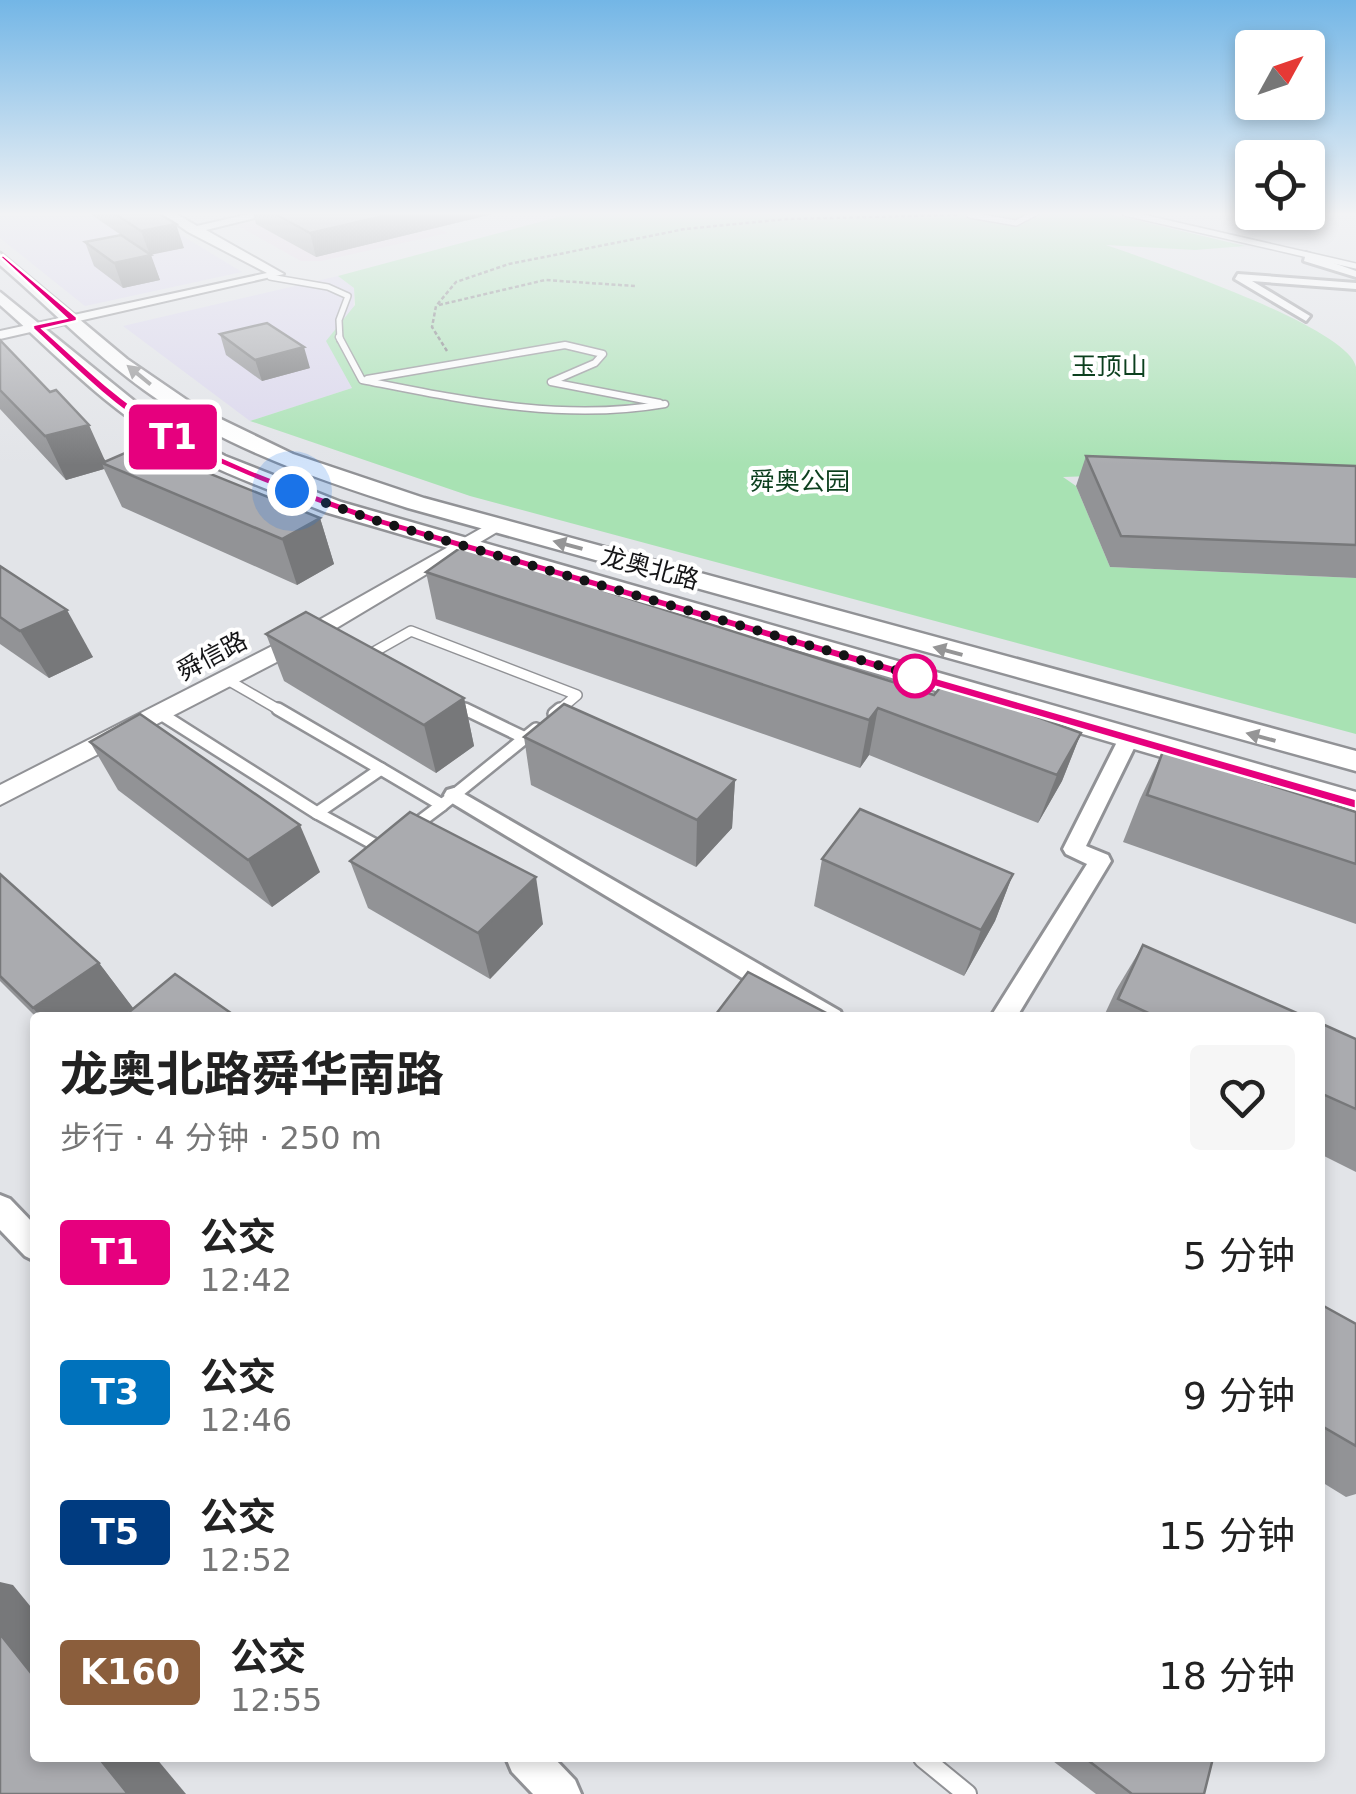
<!DOCTYPE html>
<html lang="zh">
<meta charset="utf-8">
<style>
:root{--surface:#fff;--page:#f6f6f6;--text:#222;--muted:#767676}
body{margin:0;font-family:"DejaVu Sans","Noto Sans SC",sans-serif;background:var(--page);color:var(--text);height:100vh;display:flex;flex-direction:column;font-size:38px;white-space:nowrap}
*{box-sizing:border-box;margin:0}
p{font-size:32px;color:var(--muted)}
.icon{flex:none;width:55px;height:55px;fill:none;stroke:currentColor;stroke-width:2;stroke-linecap:round;stroke-linejoin:round}
.map{position:relative;flex:1;overflow:hidden}
.sheet{position:absolute;left:30px;top:1012px;width:1295px;height:750px;display:flex;flex-direction:column;background:var(--surface);border-radius:10px;box-shadow:0 5px 15px #0003}
.sheet>*{flex:none}
.badge{padding:0 20px;border-radius:8px;font-size:35px;line-height:65px}
.needle{width:65px;rotate:50deg}
.controls{position:absolute;left:1235px;top:30px;display:grid;gap:20px}
.controls a{display:grid;place-items:center;width:90px;height:90px;border-radius:10px;background:var(--surface);box-shadow:0 5px 15px #0003;font-size:50px}
.you{position:absolute;width:50px;height:50px;margin:-25px;border:8px solid #fff;border-radius:50%;background:#1a73e8;box-shadow:0 0 0 15px #1a73e833}
.map>.badge{position:absolute;translate:-50% -50%;box-shadow:0 0 0 5px #fff}
.round{display:grid;place-items:center;flex:none;width:105px;height:105px;border-radius:10px;background:var(--page)}
.headline{display:flex;align-items:center;justify-content:space-between;height:170px;padding:0 30px}
h1{font-size:48px;font-weight:700;line-height:75px}
ul{padding:0;list-style:none}
li{display:flex;align-items:center;gap:30px;height:140px;padding:0 30px}
li div{flex:1}
li b{display:block;font-size:38px}
li em{font-style:normal}
li .badge{min-width:110px;font-weight:700;text-align:center}
.map>svg:first-child{display:block}
</style>
<div class="map">
<svg width="1356" height="1794" viewBox="0 0 1356 1794">
<rect width="100%" height="100%" fill="#e2e4e8"/>
<g fill="#dbd7ed">
<polygon points="145,213 242,272 85,306 0,238 0,214"/>
<polygon points="338,276 354,288 352,388 250,421 123,326"/>
</g>
<polygon fill="#e5d4e5" points="282,213 403,213 448,233 321,261 301,261 233,223"/>
<path fill="#a8e2b3" d="M573,213h533l139,33 -50,4 -89,-5c43,15 242,81 250,122 0,31 0,69 0,100l-293,10 13,9 34,81 246,11v156l-886,-238 -220,-75 102,-33 -26,-47 29,-36 -1,-17 -16,-12z"/>
<g fill="none" stroke-linecap="round" stroke-linejoin="round">
<g stroke="#919296" stroke-width="8">
<g id="service-far4">
<polyline points="1125,213 1356,266"/>
<polyline points="970,215 1016,223 1035,213"/>
<polyline points="270,277 328,287 348,296 339,320 340,340"/>
</g>
</g>
<g stroke="#919296" stroke-width="9">
<g id="service-far3">
<path d="M339,337l23,43c102,20 200,42 303,24"/>
<polyline points="367,379 565,345 603,354 595,363 551,382 660,403"/>
</g>
</g>
<g stroke="#919296" stroke-width="12">
<g id="service-far2">
<polyline points="365,657 411,631 577,695 557,712"/>
<polyline points="226,679 283,712"/>
<polyline points="456,705 470,712"/>
</g>
</g>
<g stroke="#919296" stroke-width="16">
<g id="service-far1">
<polyline points="465,709 525,738"/>
<polyline points="161,714 317,813 381,769 278,709"/>
<polyline points="554,714 560,709"/>
<polyline points="381,769 442,805 414,826"/>
<polyline points="442,805 536,729"/>
<polyline points="317,813 383,849"/>
</g>
</g>
<g stroke="#919296" stroke-width="22">
<polyline id="service" points="923,1758 967,1794"/>
</g>
<g stroke="#919296" stroke-width="6">
<g id="minor">
<polygon points="1306,253 1356,271 1356,277 1304,261"/>
<polygon points="1238,274 1356,283 1356,289 1252,281 1310,316 1306,321 1235,279"/>
<polygon points="1129,732 1139,738 1086,846 1108,855 1111,861 1016,1018 990,1018 1087,864 1066,854 1063,849 1119,738"/>
<polygon points="454,788 840,1011 843,1018 809,1018 447,800 444,795 447,790"/>
<polygon points="0,1195 10,1199 35,1225 35,1261 25,1256 0,1230"/>
<polygon points="506,1758 554,1758 575,1780 581,1794 533,1794 512,1772"/>
</g>
</g>
<g stroke="#919296" stroke-width="4">
<g id="tertiary">
<polygon points="161,213 175,213 197,226 253,213 275,213 206,230 284,274 0,339 0,331 267,273 188,232"/>
<polygon points="496,520 502,521 502,529 298,651 0,805 0,785 282,641"/>
</g>
</g>
<g stroke="#919296" stroke-width="5">
<g id="primary">
<path d="M0,253l127,106 73,50 93,45 131,44 932,253v20l-948,-263c-87,-28 -175,-57 -251,-109 -57,-39 -105,-89 -157,-134z"/>
<path d="M0,292l159,129 66,35 116,46 1015,290v22l-1031,-302c-62,-25 -128,-47 -183,-85 -52,-35 -95,-81 -142,-122z"/>
</g>
</g>
<g stroke="#7a7b7e" stroke-width="2.5" stroke-dasharray="4 2.5" stroke-linecap="butt">
<polyline points="439,305 545,280 635,286"/>
<polyline points="447,351 432,327 436,306 456,282 509,264 685,229 787,219 957,215"/>
</g>
<use href="#service-far4" stroke="#fff" stroke-width="5"/>
<use href="#service-far3" stroke="#fff" stroke-width="6"/>
<use href="#service-far2" stroke="#fff" stroke-width="9"/>
<use href="#service-far1" stroke="#fff" stroke-width="11"/>
<use href="#service" stroke="#fff" stroke-width="18"/>
<use href="#minor" fill="#fff" fill-rule="evenodd"/>
<use href="#tertiary" fill="#fff" fill-rule="evenodd"/>
<use href="#primary" fill="#fff" fill-rule="evenodd"/>
</g>
<g fill="#929396">
<polygon points="89,213 158,213 184,248 150,254 160,280 123,288 94,266 85,242 121,235"/>
<polygon points="253,213 497,213 316,257 256,224"/>
<polygon points="220,334 310,368 262,381 226,355"/>
<polygon points="0,340 106,461 320,518 334,564 297,585 122,507 104,469 66,480 0,409"/>
<polygon points="1086,456 1356,466 1356,578 1110,567 1076,486"/>
<polygon points="0,566 93,657 49,678 0,644"/>
<polygon points="426,572 1081,733 1062,781 1038,823 869,755 860,768 436,619"/>
<polygon points="266,634 464,698 474,746 436,773 284,681"/>
<polygon points="524,737 735,780 732,828 696,867 531,785"/>
<polygon points="90,742 320,872 272,907 118,790"/>
<polygon points="1163,751 1356,812 1356,924 1123,842 1140,799"/>
<polygon points="822,859 1013,874 995,921 964,976 814,906"/>
<polygon points="350,861 543,924 490,979 368,908"/>
<polygon points="0,874 99,963 133,1008 120,1018 37,1018 0,981"/>
<polygon points="1143,945 1308,1018 1103,1018 1116,990"/>
<polygon points="1320,1023 1356,1039 1356,1172 1320,1154"/>
<polygon points="1320,1304 1356,1324 1356,1494 1346,1497 1320,1481"/>
<polygon points="1049,1758 1213,1758 1204,1794 1096,1794"/>
</g>
<g fill="#77787a">
<polygon points="396,213 497,213 316,257 310,233"/>
<polygon points="176,224 184,248 150,255 141,231"/>
<polygon points="151,255 160,280 123,288 114,263"/>
<polygon points="304,347 310,368 262,381 255,360"/>
<polygon points="89,425 107,465 102,463 104,469 66,480 45,436"/>
<polygon points="320,518 334,564 297,585 282,539"/>
<polygon points="67,610 93,657 49,678 20,631"/>
<polygon points="464,698 474,746 436,773 424,725"/>
<polygon points="878,708 869,755 860,768 869,720"/>
<polygon points="1081,733 1062,781 1038,823 1057,775"/>
<polygon points="735,780 732,828 696,867 697,820"/>
<polygon points="300,825 320,872 272,907 248,860"/>
<polygon points="1013,874 995,921 964,976 981,930"/>
<polygon points="536,877 543,924 490,979 478,933"/>
<polygon points="99,963 133,1008 120,1018 41,1018 33,1008"/>
<polygon points="0,1582 13,1585 35,1612 35,1678 0,1634"/>
<polygon points="99,1758 156,1758 186,1794 128,1794"/>
</g>
<g fill="#aaabaf" stroke="#77787a" stroke-width="2.5">
<polygon points="114,213 158,213 176,224 141,231"/>
<polygon points="273,213 396,213 310,233"/>
<polygon points="121,235 151,255 114,263 85,242"/>
<polygon points="267,323 304,347 255,360 220,334"/>
<polygon points="0,340 50,392 56,390 89,425 45,436 0,390"/>
<polygon points="141,446 320,518 282,539 102,463"/>
<polygon points="1086,456 1356,466 1356,545 1121,536"/>
<polygon points="463,546 934,695 944,683 1081,733 1057,775 878,708 869,720 426,572"/>
<polygon points="0,566 67,610 20,631 0,617"/>
<polygon points="306,612 464,698 424,725 266,634"/>
<polygon points="564,704 735,780 697,820 524,737"/>
<polygon points="140,714 300,825 248,860 90,742"/>
<polygon points="1163,751 1356,812 1356,864 1147,795"/>
<polygon points="860,809 1013,874 981,930 822,859"/>
<polygon points="410,812 536,877 478,933 350,861"/>
<polygon points="0,874 99,963 33,1008 0,976"/>
<polygon points="1143,945 1308,1018 1159,1018 1118,999"/>
<polygon points="748,972 836,1018 713,1018"/>
<polygon points="175,974 238,1018 122,1018"/>
<polygon points="1320,1023 1356,1039 1356,1109 1320,1093"/>
<polygon points="1320,1304 1356,1324 1356,1446 1320,1425"/>
<polygon points="0,1634 35,1678 35,1758 99,1758 128,1794 0,1794"/>
<polygon points="1085,1758 1213,1758 1204,1794 1132,1794"/>
</g>
<defs><path id="oneway-solid" d="M-6-.8H1V-3.2L6.5 0L1 3.2V.8H-6Z" transform="scale(2.5)"/></defs>
<g fill="#959596">
<use href="#oneway-solid" transform="translate(139 375) rotate(-141)"/>
<use href="#oneway-solid" transform="translate(568 545) rotate(-165)"/>
<use href="#oneway-solid" transform="translate(948 651) rotate(-165)"/>
<use href="#oneway-solid" transform="translate(1261 737) rotate(-165)"/>
</g>
<linearGradient id="sky" x2="0" y2="1"><stop stop-color="#73b6e6"/><stop offset="0.46" stop-color="#f2f3f5"/><stop offset="1" stop-color="#f2f3f5" stop-opacity="0"/></linearGradient>
<rect width="1356" height="465" fill="url(#sky)"/>
<path fill="#e6007e" stroke="#fff" stroke-width="2.5" d="M3,255l74,62v4l-34,8c36,32 72,68 114,94 68,42 146,67 221,94l978,282v10l-987,-287c-74,-27 -150,-53 -219,-94 -43,-26 -80,-65 -117,-99v-4l33,-7 -66,-61z"/>
<g fill="none" stroke-linecap="round" stroke-linejoin="round">
<polyline stroke="#141416" stroke-width="10" stroke-dasharray="0 18" points="292,491 374,520 926,679 915,676"/>
</g>
<circle fill="#fff" stroke="#e6007e" stroke-width="5" cx="915" cy="676" r="20"/>
<g text-anchor="middle" dominant-baseline="central" stroke-width="8" stroke-linejoin="round" paint-order="stroke">
<g font-size="25" fill="#0c3f1e" stroke="#fff">
<text x="1109" y="366">玉顶山</text>
<text x="800" y="481">舜奥公园</text>
</g>
<g font-size="25" fill="#141416" stroke="#fff">
<text transform="translate(650 568) rotate(15)">龙奥北路</text>
<text transform="translate(212 656) rotate(-28)">舜信路</text>
</g>
</g>
</svg>
<div class="controls">
<a><svg class="needle" viewBox="-14 -14 28 28"><path d="M0-13l5 13h-10z" fill="#e53935"/><path d="M0 13l5-13h-10z" fill="#767676"/></svg></a>
<a><svg class="icon" aria-label="locate" viewBox="0 0 24 24"><circle cx="12" cy="12" r="6"/><path d="M12 2v4M12 18v4M2 12h4M18 12h4"/></svg></a>
</div>
<div class="you" style="left:292px;top:491px"></div>
<b class="badge" style="left:173px;top:437px;background:#e6007e;color:#fff">T1</b>
<section class="sheet">
<div class="headline"><div><h1>龙奥北路舜华南路</h1><p>步行 · 4 分钟 · 250 m</p></div><a class="round"><svg class="icon" aria-label="heart" viewBox="0 0 24 24"><path d="M12 20l-8-8c-3-5 5-10 8-4 3-6 11-1 8 4z"/></svg></a></div>
<ul>
<li><span class="badge" style="background:#e6007e;color:#fff">T1</span><div><b>公交</b><p>12:42</p></div><em>5 分钟</em></li>
<li><span class="badge" style="background:#0072bc;color:#fff">T3</span><div><b>公交</b><p>12:46</p></div><em>9 分钟</em></li>
<li><span class="badge" style="background:#003b80;color:#fff">T5</span><div><b>公交</b><p>12:52</p></div><em>15 分钟</em></li>
<li><span class="badge" style="background:#8b5e3c;color:#fff">K160</span><div><b>公交</b><p>12:55</p></div><em>18 分钟</em></li>
</ul>
</section>
</div>
